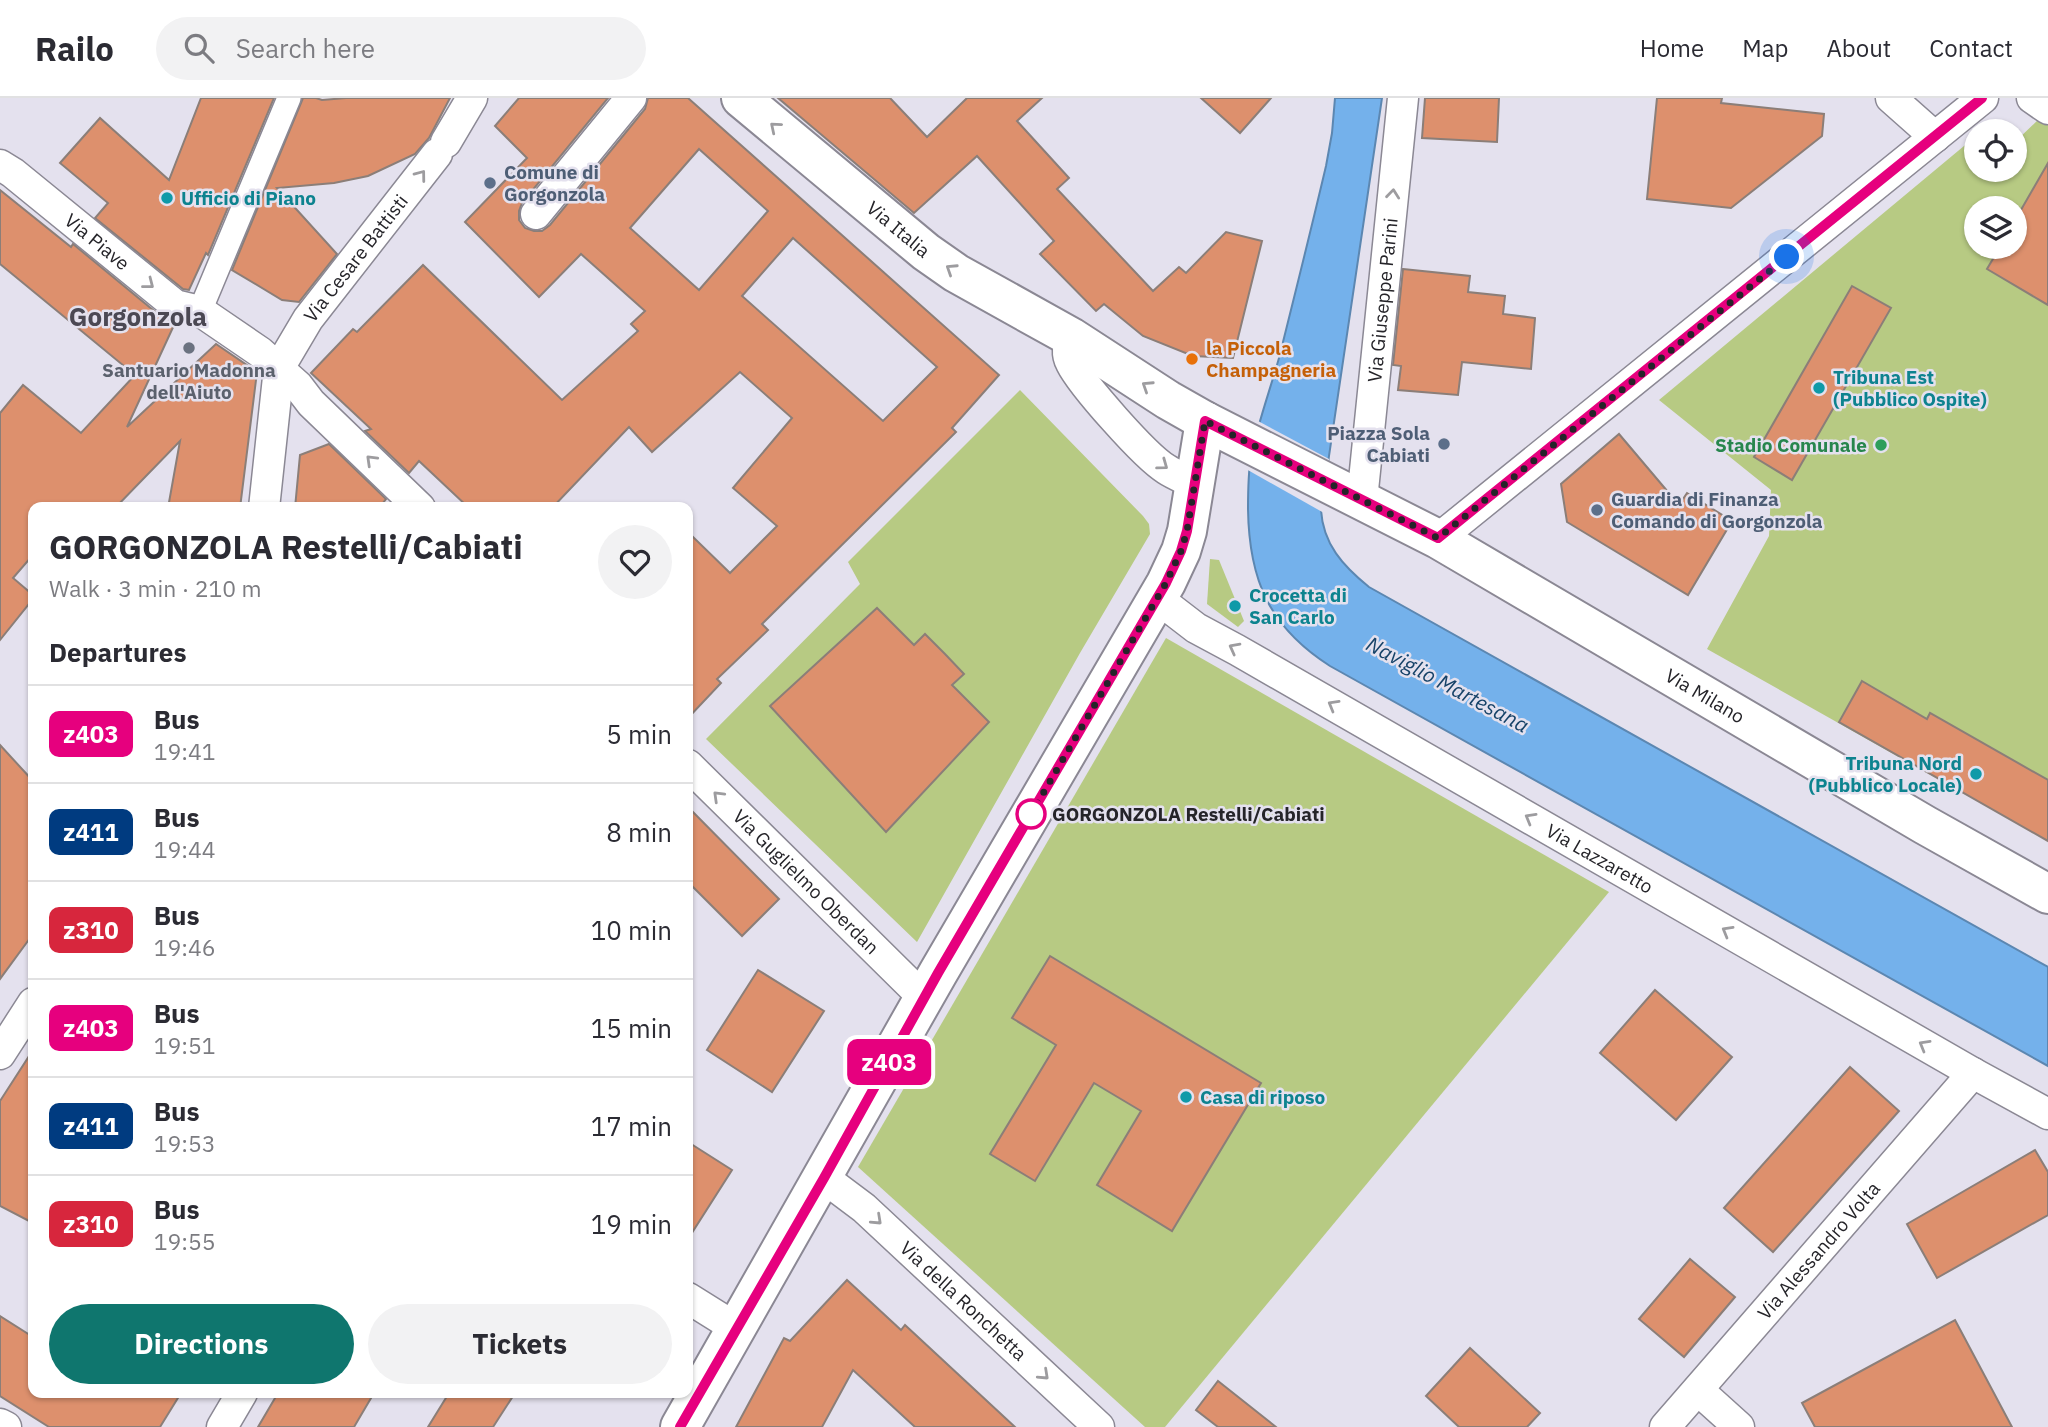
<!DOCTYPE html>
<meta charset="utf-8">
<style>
:root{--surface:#fff;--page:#f2f2f3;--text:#2b2b33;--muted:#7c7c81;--line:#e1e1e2;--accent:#0f766e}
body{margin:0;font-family:"IBM Plex Sans",sans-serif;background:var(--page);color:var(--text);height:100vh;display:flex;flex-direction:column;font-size:26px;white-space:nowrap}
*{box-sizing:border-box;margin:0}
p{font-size:23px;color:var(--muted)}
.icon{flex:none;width:38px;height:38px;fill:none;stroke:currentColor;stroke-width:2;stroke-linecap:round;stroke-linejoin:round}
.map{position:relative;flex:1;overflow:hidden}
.drawer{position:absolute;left:28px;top:404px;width:665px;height:896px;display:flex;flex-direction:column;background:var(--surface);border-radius:14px;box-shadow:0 2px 5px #0004}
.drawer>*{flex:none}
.badge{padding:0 14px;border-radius:10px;font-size:24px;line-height:46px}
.controls{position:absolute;left:1964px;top:21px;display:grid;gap:14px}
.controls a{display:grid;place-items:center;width:63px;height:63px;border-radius:50%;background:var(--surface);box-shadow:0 2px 5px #0004;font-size:35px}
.you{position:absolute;width:35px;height:35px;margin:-18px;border:5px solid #fff;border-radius:50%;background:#1a73e8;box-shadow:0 0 0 10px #1a73e833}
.map>.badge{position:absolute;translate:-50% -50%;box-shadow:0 0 0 4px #fff}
h2{padding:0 21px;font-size:26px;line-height:63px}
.round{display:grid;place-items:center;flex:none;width:74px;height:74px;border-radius:37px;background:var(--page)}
.overview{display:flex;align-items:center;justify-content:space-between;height:119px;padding:0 21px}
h1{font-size:33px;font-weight:800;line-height:52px}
.primary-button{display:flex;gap:14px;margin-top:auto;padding:14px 21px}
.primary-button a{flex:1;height:80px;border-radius:42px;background:var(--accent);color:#fff;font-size:28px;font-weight:800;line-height:80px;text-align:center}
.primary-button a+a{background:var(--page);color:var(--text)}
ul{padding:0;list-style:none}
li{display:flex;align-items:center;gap:21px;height:98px;padding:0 21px;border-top:2px solid var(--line)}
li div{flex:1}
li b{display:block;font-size:26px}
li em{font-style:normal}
li .badge{min-width:77px;font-weight:700;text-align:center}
header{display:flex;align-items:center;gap:42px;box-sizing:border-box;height:98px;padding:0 35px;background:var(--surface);border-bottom:2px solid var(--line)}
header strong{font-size:33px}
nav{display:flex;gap:38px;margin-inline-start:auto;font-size:24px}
.search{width:490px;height:63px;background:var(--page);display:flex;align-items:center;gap:18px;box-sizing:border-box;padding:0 24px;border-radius:38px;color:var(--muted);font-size:26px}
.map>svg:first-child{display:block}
</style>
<header>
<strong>Railo</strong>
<div class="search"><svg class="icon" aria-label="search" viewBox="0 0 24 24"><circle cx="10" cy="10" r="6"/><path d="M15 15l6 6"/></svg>Search here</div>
<nav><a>Home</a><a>Map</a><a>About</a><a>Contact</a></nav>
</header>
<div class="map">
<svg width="2048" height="1329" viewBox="0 0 2048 1329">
<rect width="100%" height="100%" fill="#e4e1ee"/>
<g fill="#b7ca83" fill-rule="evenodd">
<path d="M2039,21l9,6v716l-341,-192 62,-113 2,-46 -112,-90 317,-264v34h38v-32l3,2zM1976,110h38v39h-38z"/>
<polygon points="1020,292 1143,418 1149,426 1150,436 1080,555 917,844 706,641 860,486 848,464"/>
<polygon points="1210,461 1219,462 1244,523 1238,529 1207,506"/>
<polygon points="1166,540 1609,794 1165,1329 1145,1329 858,1069"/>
</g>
<path fill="#74b1eb" stroke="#5c87b1" stroke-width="2" d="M1335,0h47l-61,412c2,34 22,56 48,77l679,380v99l-718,-400c-61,-39 -81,-86 -82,-157 0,-18 0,-35 3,-53 7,-33 19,-66 28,-98 16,-64 32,-128 47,-192l6,-33z"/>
<polygon fill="#e4e1ee" points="1258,323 1329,361 1324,415 1246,371 1248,355"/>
<g fill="#dd906d" stroke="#8b7e78" stroke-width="2" fill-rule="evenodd">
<polygon points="201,0 274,0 208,157 206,155 189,192 183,191 95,120 108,105 60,65 100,20 169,82"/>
<polygon points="303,0 316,0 322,2 346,0 450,0 429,40 415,56 368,78 334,85 277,90 337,156 299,204 282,202 232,172"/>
<path d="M519,0h89l-86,105 -3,8v9l6,8 9,3h8l8,-6 95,-116 3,-11h40l311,277 -47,53 4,4 -194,192 6,6 -51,49 4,4 -33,35v-186l42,41 47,-47 -44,-38 59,-70 -52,-46 -88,80 -23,-25 -77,81h-83l-50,-47 -10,12 -44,-42 6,-2 -60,-56 42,-44 4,3 66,-67 139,135 76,-69 -7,-7 14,-13 -64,-57 -42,43 -74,-75 62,-64 -32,-32zM699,51l69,62 -69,79 -69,-62zM793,140l144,129 -54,54 -141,-125z"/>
<polygon points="778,0 890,0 927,39 967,0 1042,0 1017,23 1069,80 1057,91 1153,193 1179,169 1186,175 1226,134 1262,143 1233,260 1193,258 1143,238 1104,206 1096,213 1040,156 1054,143 977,58 914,115"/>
<polygon points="1201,0 1271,0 1240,35"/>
<polygon points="1425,0 1499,0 1497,44 1422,40"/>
<polygon points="1657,0 1722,0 1721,5 1824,16 1822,38 1731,110 1647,101"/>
<polygon points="2048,65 2048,207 1987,171 2000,149 2014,149 2014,124"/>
<polygon points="0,92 71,149 73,146 164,221 175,225 127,329 216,246 257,274 240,410 168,410 180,343 115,410 33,410 33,457 13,480 33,497 33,501 0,542 0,315 23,287 81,335 135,277 0,166"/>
<polygon points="1403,171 1470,178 1468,194 1505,198 1503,216 1535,220 1531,271 1462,264 1458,297 1398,292 1401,268 1393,267"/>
<polygon points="1852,188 1891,210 1792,382 1754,359"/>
<polygon points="1619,336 1679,407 1687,395 1732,423 1688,497 1567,424 1561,386"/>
<polygon points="329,346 386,401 379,410 295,410 300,357"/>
<polygon points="877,510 914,547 925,536 945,556 964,576 952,587 989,624 886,734 770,608"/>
<polygon points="1862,583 1927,621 1930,615 2048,682 2048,743 1839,624"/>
<polygon points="0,647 33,683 33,836 0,881"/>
<polygon points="688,709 779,801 742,838 688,784"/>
<polygon points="1050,858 1261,985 1172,1133 1097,1087 1141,1013 1094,985 1035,1083 990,1056 1056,947 1012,920"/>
<polygon points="758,872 824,913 772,994 707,952"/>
<polygon points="1655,892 1732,959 1676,1022 1600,955"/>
<polygon points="33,952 33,1125 0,1108 0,1003"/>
<polygon points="1850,969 1899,1013 1773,1154 1724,1110"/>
<polygon points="688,1044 732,1072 688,1141"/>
<polygon points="2035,1052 2048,1074 2048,1117 1937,1180 1907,1126"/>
<polygon points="1690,1161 1735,1199 1684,1259 1639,1221"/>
<polygon points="847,1182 901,1232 905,1227 1015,1329 915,1329 853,1272 822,1329 736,1329 784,1240 790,1243"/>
<polygon points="0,1218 33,1239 33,1295 181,1295 160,1329 49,1329 0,1298"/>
<polygon points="1955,1222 2012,1329 1815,1329 1802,1305"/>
<polygon points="1470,1250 1540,1315 1527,1329 1459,1329 1426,1298"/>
<polygon points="1218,1283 1276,1329 1218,1329 1196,1312"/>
<polygon points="278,1295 374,1295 354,1329 258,1329"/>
<polygon points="449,1295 515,1295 493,1329 428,1329"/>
</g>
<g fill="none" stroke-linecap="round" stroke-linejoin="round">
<g stroke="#8b8894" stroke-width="26">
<polyline id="pedestrian" points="200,213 289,0"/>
</g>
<g stroke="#8b8894" stroke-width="33">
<g id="minor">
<polyline points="1891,0 1935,39"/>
<polyline points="2032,0 2048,11"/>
<polyline points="446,44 472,0"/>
<path id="s1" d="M0,67l13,8 162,132 25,6 60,41 38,34 13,17 109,105"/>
<polyline points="536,116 631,0"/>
<path d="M1071,239c-3,9 -5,17 0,26 11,22 74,93 95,106 9,6 20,10 29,15"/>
<path id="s2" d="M1362,402l41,-402"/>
<path id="s3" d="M264,410l15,-140 29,-49 129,-165"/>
<polyline points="1438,441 1983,0"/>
<path id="s4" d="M1157,500l39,30 41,22 736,423 75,41"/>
<path id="s5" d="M688,667l236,233"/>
<polyline points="0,956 33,905"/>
<path id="s6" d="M824,1080l40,30 235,219"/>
<polyline points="688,1200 736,1230"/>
<polyline points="1698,1292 1739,1329"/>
<polyline points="0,1326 6,1329"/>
<polyline points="222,1329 242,1295"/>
<path id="s7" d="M1665,1329l308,-354"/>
</g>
</g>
<g stroke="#8b8894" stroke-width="42">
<g id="tertiary">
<path id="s8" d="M741,0l185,154 30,21 115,64 97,63 37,21 233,118 487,286 123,69"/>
<polyline points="680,1329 938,875 1166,485 1181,453 1187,433 1205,323"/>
</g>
</g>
<use href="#pedestrian" stroke="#fff" stroke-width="23"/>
<use href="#minor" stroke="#fff" stroke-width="30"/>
<use href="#tertiary" stroke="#fff" stroke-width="38"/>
</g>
<defs><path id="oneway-chevron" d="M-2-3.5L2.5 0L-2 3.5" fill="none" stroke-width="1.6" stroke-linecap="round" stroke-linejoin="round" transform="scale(1.75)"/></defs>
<g stroke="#9d9c9f">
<use href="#oneway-chevron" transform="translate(775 29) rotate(-140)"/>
<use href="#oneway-chevron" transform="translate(421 77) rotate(-53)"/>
<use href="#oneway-chevron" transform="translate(1393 96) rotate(-84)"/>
<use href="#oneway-chevron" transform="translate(951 171) rotate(-147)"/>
<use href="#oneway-chevron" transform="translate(149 186) rotate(38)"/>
<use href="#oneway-chevron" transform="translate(1147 288) rotate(-147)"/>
<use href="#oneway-chevron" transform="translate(371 362) rotate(-136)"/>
<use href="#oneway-chevron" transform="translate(1163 367) rotate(36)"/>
<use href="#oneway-chevron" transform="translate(1234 550) rotate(-152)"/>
<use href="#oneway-chevron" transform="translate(1333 607) rotate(-150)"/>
<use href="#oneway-chevron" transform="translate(718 698) rotate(-136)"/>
<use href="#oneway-chevron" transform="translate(1530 720) rotate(-150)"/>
<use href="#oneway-chevron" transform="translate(1727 833) rotate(-150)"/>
<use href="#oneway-chevron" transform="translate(1924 947) rotate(-150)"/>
<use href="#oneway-chevron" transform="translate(877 1122) rotate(43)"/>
<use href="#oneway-chevron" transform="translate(1044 1277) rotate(43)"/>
</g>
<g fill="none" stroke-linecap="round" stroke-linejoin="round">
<g stroke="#fff" stroke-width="16">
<polyline id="line" points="680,1329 824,1080 938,875 1166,485 1181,453 1187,433 1205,323 1438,440 1982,0"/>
</g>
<use href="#line" stroke="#e6007e" stroke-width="10"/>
<polyline stroke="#252429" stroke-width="7" stroke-dasharray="0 12.6" points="1031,716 1166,485 1181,453 1187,433 1205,323 1438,440 1787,159"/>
</g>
<g fill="#5c6f8a" stroke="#e4e1ee" stroke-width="2.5">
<circle cx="490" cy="85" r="7"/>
<circle cx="1444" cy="346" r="7"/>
<circle cx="1597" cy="412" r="7"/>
</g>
<g fill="#0f9aa8" stroke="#e4e1ee" stroke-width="2.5">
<circle cx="167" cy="100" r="7"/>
<circle cx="1819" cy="290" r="7"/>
<circle cx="1235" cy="508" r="7"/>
<circle cx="1976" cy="676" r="7"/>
<circle cx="1186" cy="999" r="7"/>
</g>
<circle fill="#6b7280" stroke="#e4e1ee" stroke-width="2.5" cx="189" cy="250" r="7"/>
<circle fill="#e8710a" stroke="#e4e1ee" stroke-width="2.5" cx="1192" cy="261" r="7"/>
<circle fill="#2e9e5b" stroke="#e4e1ee" stroke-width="2.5" cx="1881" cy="347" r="7"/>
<circle fill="#fff" stroke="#e6007e" stroke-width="3.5" cx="1031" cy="716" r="14"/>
<g text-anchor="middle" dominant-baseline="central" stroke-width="5" stroke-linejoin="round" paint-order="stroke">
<g font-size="19" font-weight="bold" fill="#4e5e75" stroke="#e4e1ee" text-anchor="start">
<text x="504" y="74">Comune di<tspan x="504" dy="22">Gorgonzola</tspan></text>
<text x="1430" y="335" text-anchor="end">Piazza Sola<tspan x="1430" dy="22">Cabiati</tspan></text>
<text x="1611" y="401">Guardia di Finanza<tspan x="1611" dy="22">Comando di Gorgonzola</tspan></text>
</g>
<g font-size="19" font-weight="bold" fill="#0d838f" stroke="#e4e1ee" text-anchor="start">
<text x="181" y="100">Ufficio di Piano</text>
<text x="1833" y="279">Tribuna Est<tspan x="1833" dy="22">(Pubblico Ospite)</tspan></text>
<text x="1249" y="497">Crocetta di<tspan x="1249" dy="22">San Carlo</tspan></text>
<text x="1962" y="665" text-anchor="end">Tribuna Nord<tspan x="1962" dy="22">(Pubblico Locale)</tspan></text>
<text x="1200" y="999">Casa di riposo</text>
</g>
<g font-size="19" fill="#252429" stroke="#e4e1ee">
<text stroke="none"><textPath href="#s8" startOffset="205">Via Italia</textPath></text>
<text stroke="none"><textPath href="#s1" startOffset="124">Via Piave</textPath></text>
<text stroke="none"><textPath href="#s3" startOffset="275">Via Cesare Battisti</textPath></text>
<text stroke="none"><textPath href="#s2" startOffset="201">Via Giuseppe Parini</textPath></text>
<text stroke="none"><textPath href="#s8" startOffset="1138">Via Milano</textPath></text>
<text stroke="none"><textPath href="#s4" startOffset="514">Via Lazzaretto</textPath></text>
<text stroke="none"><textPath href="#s5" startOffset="166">Via Guglielmo Oberdan</textPath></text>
<text stroke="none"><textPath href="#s7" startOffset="234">Via Alessandro Volta</textPath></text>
<text stroke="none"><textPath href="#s6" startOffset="186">Via della Ronchetta</textPath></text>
</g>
<g font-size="19" font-weight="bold" fill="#c56008" stroke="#e4e1ee" text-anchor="start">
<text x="1206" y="250">la Piccola<tspan x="1206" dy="22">Champagneria</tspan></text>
</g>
<g font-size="19" font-weight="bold" fill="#5b616d" stroke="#e4e1ee">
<text x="189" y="272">Santuario Madonna<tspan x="189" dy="22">dell'Aiuto</tspan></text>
</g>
<g font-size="19" font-weight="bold" fill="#27864d" stroke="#e4e1ee" text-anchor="end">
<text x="1867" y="347">Stadio Comunale</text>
</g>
<g font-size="19" font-weight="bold" fill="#252429" stroke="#e4e1ee" text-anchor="start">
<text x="1052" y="716">GORGONZOLA Restelli/Cabiati</text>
</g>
<g font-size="21" font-style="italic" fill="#174369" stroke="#e4e1ee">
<text transform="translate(1448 586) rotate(28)">Naviglio Martesana</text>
</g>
<g font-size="26" font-weight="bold" fill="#4b4853" stroke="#e4e1ee">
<text x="138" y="218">Gorgonzola</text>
</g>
</g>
</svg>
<div class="controls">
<a><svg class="icon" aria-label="locate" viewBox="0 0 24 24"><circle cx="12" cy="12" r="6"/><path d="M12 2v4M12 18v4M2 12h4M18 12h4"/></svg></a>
<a><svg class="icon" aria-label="layers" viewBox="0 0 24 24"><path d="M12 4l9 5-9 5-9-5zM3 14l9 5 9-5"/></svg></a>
</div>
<div class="you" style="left:1787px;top:159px"></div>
<b class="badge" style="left:889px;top:964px;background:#e6007e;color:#fff">z403</b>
<section class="drawer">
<div class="overview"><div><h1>GORGONZOLA Restelli/Cabiati</h1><p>Walk · 3 min · 210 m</p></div><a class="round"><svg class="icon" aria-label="heart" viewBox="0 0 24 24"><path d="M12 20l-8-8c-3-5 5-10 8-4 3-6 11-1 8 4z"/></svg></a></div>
<h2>Departures</h2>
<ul>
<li><span class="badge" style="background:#e6007e;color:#fff">z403</span><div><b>Bus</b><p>19:41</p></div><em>5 min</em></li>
<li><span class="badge" style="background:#003b80;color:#fff">z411</span><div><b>Bus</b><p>19:44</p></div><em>8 min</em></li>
<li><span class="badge" style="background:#d7263d;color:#fff">z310</span><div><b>Bus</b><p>19:46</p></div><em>10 min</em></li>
<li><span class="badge" style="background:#e6007e;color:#fff">z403</span><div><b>Bus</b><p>19:51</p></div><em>15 min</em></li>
<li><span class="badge" style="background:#003b80;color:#fff">z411</span><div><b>Bus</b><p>19:53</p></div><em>17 min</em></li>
<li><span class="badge" style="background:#d7263d;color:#fff">z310</span><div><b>Bus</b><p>19:55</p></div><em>19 min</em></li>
</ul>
<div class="primary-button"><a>Directions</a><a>Tickets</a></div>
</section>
</div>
